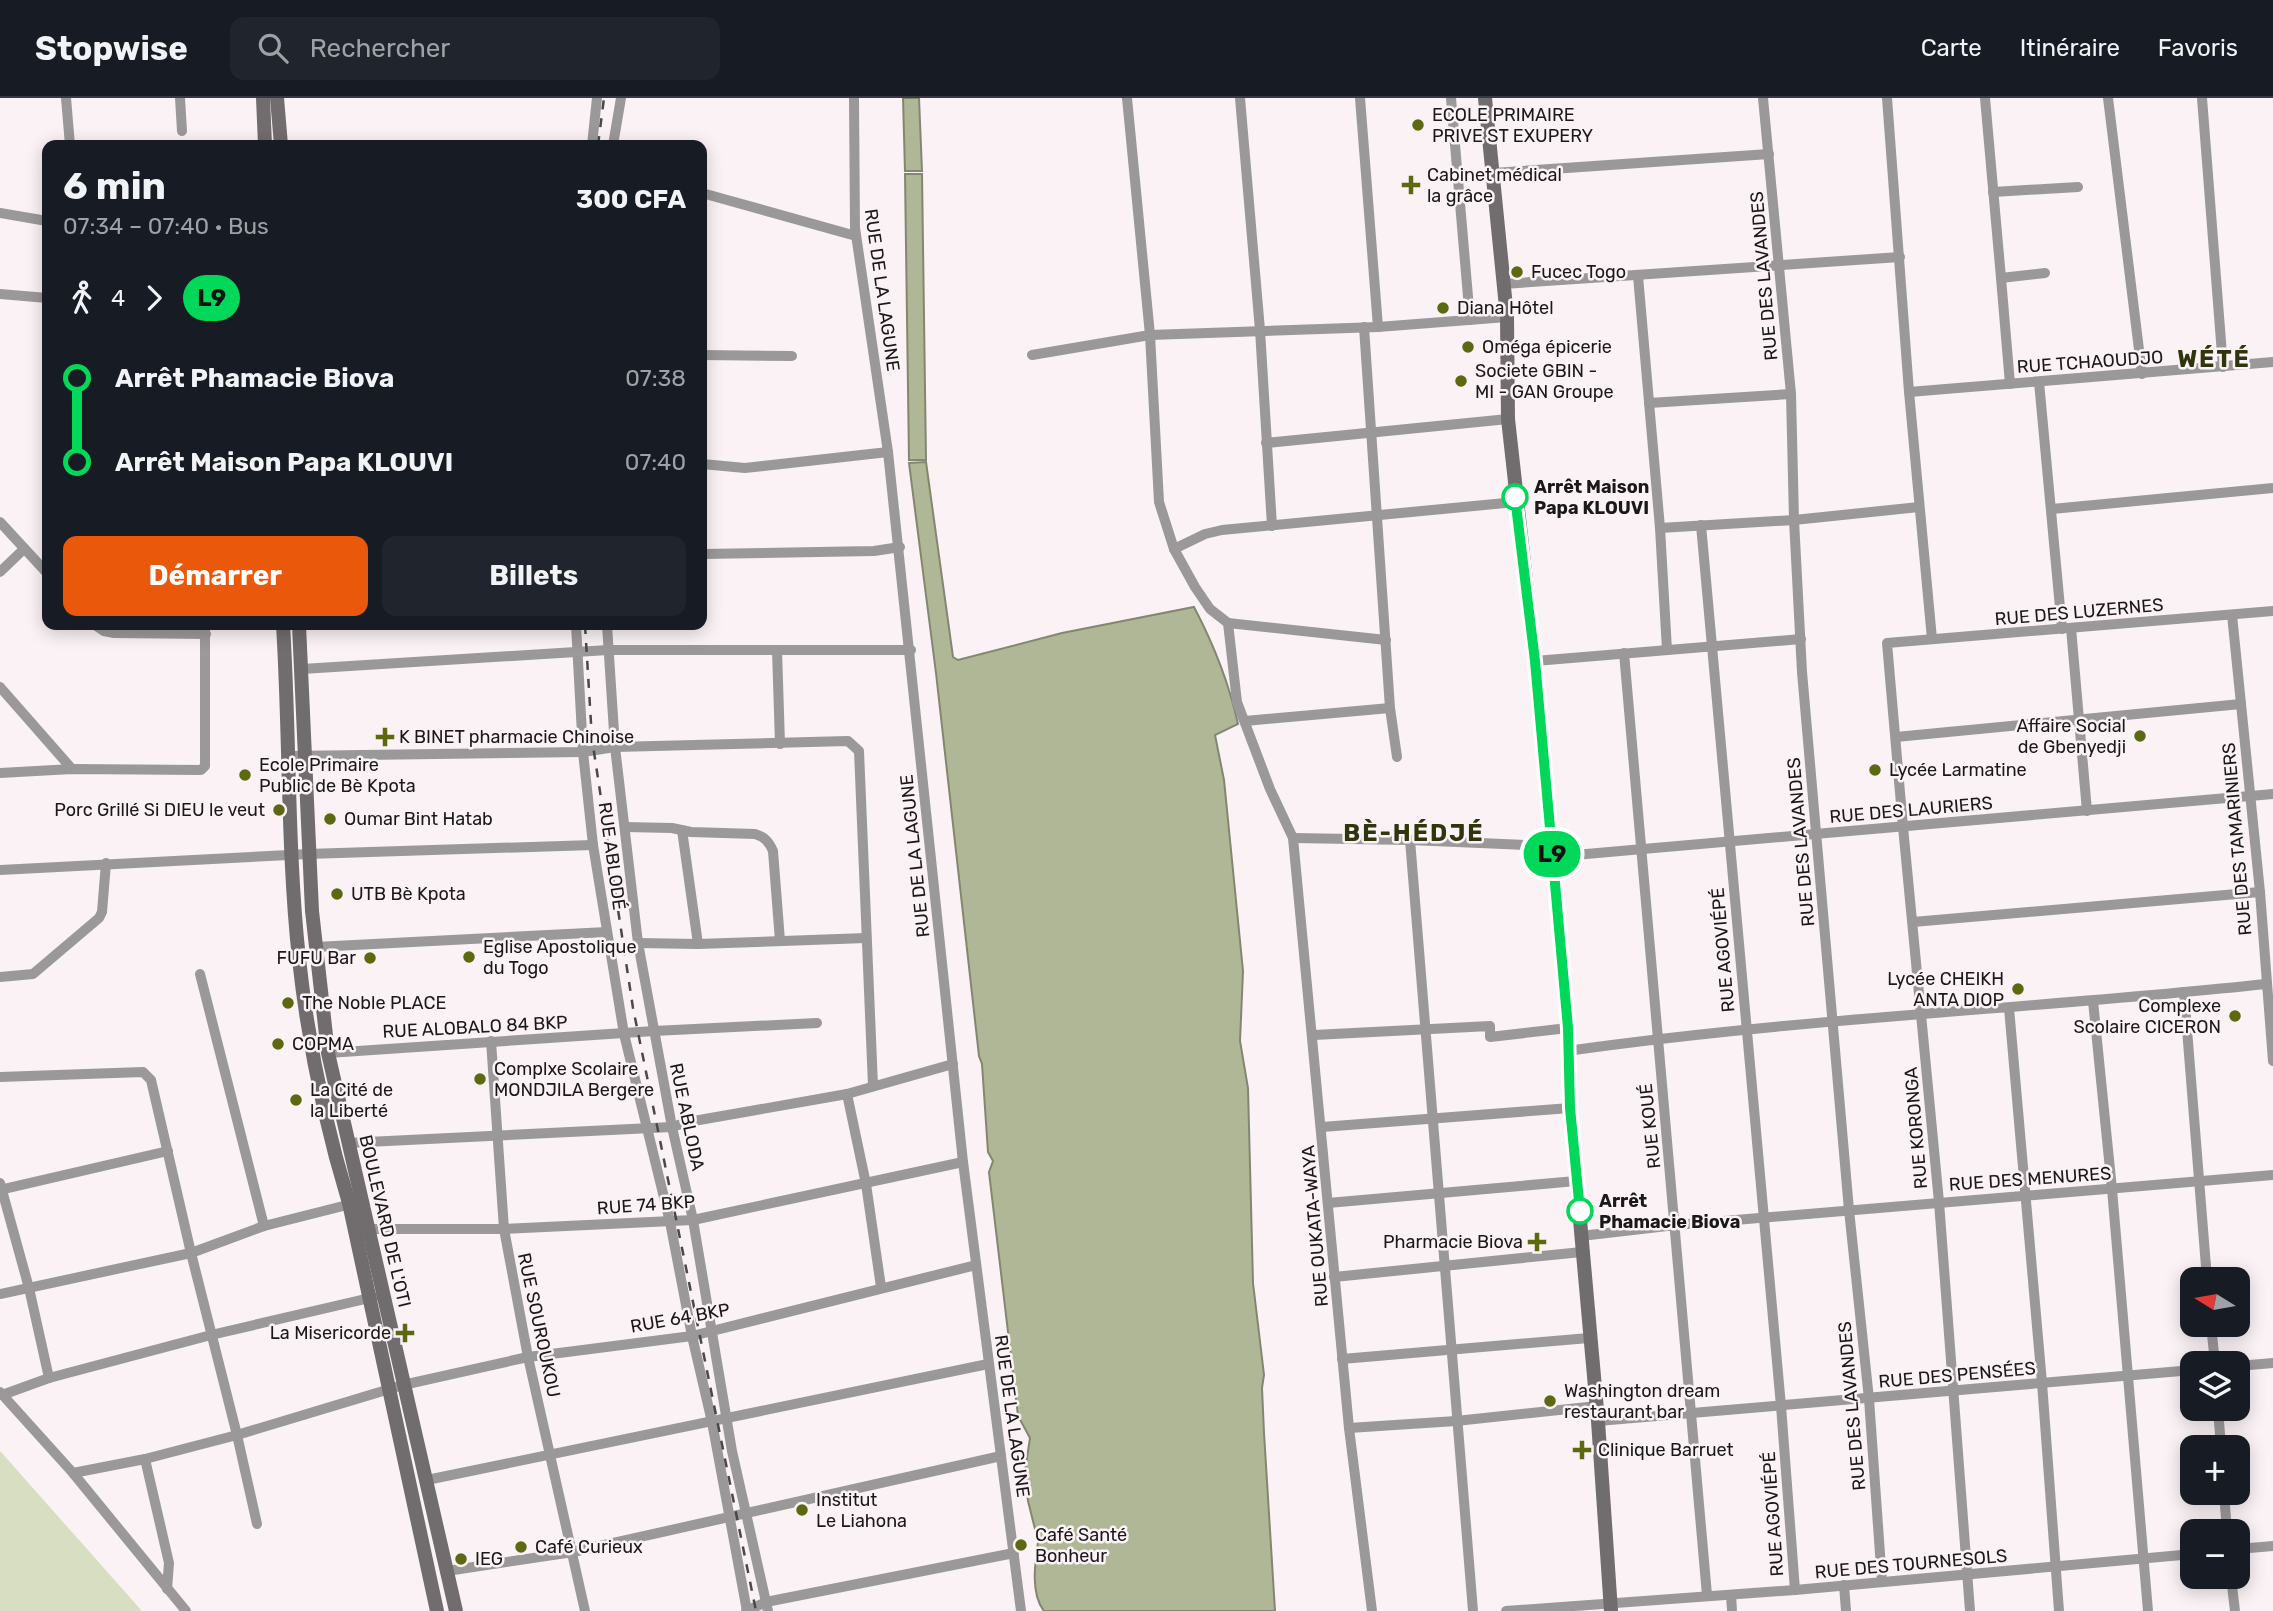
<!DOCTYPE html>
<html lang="fr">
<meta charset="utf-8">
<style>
:root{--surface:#171b24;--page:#20242c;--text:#f1f3f6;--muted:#9ea1a6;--line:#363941;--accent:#ea580c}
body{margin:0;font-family:Rubik,sans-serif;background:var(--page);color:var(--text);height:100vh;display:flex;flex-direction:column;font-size:26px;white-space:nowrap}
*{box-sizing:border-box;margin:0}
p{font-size:23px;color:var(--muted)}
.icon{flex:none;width:38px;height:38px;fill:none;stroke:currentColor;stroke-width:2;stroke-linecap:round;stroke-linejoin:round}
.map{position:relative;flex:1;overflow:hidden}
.drawer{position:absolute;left:42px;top:42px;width:665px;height:490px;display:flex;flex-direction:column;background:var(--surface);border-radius:14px;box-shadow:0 4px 18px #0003}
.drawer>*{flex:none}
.badge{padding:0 14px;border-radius:23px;font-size:24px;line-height:46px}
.needle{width:46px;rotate:281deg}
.controls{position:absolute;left:2180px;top:1169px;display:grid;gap:14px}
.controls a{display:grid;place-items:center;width:70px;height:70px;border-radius:14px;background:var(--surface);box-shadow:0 4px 18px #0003;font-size:35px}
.map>.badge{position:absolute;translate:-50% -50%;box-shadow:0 0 0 4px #fff}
.legs{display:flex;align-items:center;gap:10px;height:77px;padding:0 21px;font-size:23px}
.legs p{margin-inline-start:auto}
.head{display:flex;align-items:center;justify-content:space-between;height:119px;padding:0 21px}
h1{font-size:38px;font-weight:700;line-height:52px}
.action{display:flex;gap:14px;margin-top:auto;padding:14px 21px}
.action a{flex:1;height:80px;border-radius:14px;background:var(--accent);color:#fff;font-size:28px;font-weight:700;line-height:80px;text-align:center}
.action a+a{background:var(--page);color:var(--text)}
ul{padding:0 21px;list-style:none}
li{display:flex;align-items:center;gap:24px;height:84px;font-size:26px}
li i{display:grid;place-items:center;width:10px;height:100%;margin:0 9px;background:currentColor}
li i::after{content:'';width:18px;height:18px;margin:-9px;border:5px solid;border-radius:50%;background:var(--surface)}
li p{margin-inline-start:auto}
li:first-child i{background:linear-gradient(#0000 50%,currentColor 0)}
li:last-child i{background:linear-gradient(currentColor 50%,#0000 0)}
header{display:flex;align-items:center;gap:42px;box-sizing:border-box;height:98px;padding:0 35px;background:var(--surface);border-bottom:2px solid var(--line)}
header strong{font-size:33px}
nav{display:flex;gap:38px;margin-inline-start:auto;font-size:24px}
.search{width:490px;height:63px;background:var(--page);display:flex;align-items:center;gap:18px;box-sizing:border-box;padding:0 24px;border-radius:14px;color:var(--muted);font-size:26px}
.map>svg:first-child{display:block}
</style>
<header>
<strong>Stopwise</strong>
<div class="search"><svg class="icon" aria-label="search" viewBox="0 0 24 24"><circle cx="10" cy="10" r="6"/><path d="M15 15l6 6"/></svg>Rechercher</div>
<nav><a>Carte</a><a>Itinéraire</a><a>Favoris</a></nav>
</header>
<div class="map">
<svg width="2273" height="1513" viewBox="0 0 2273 1513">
<rect width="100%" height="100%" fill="#faf2f5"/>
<polygon fill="#d7dec2" points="0,1353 142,1513 0,1513"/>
<g fill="#b0b797" stroke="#838771" stroke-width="2">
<polygon points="903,0 919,0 922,73 905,73"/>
<polygon points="905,76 922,76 926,362 909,362"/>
<path d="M926,364l27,195 5,3 104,-27 132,-26c20,38 35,76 44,117l-23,11 9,45 19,191 -3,70 8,47 5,195 11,92 -2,13 2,45 11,178h-231c-15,-19 -8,-54 -5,-76l-4,-6 -7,-28 -3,-30 5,-33 -12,-22 -29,-244 4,-11 -5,-9 -6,-88 -3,-8 -43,-383 -27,-210z"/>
</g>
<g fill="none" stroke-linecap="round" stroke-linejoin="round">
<g stroke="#9b9899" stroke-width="10">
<polyline points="66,0 70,47"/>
<polyline points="180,0 182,33"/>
<polyline points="854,0 855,130 888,354 963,1064 1021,1513"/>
<polyline points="1127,0 1150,237 1159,404 1174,451 1195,489 1210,511 1228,525 1237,604 1270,691 1293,740 1349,1330 1372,1513"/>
<polyline points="1240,0 1260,232 1272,428"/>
<polyline points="1360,0 1378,229"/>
<polyline points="1451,0 1470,222"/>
<polyline points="1763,0 1791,296 1794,422 1802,574 1849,1112 1869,1301 1882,1484"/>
<polyline points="1887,0 1909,294 1932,541"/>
<polyline points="1985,0 2001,180"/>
<polyline points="2108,0 2142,276"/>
<polyline points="2202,0 2223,269"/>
<polyline points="592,47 597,0"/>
<polyline points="613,47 621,0"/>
<polyline points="1493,75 1769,56"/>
<polyline points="1993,94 2078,89"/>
<polyline points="702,95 856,138"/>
<polyline points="0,115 47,123"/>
<polyline points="1638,178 1660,430 1667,552"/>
<polyline points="1503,186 1900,159"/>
<polyline points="0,196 47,200"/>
<polyline points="1364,229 1390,610 1397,659"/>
<polyline points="702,257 792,258"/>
<polyline points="1032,257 1150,237 1378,229 1507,219"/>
<polyline points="2039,284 2062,531"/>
<polyline points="2010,286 2001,180 2045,175"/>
<polyline points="1909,294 2273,264"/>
<polyline points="1649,305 1791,296"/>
<polyline points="1266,345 1508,321"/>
<polyline points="702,366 745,370 888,354"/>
<polyline points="2052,411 2273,390"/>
<polyline points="0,424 47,475"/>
<polyline points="1701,427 1781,1308 1795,1492"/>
<polyline points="1660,430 1794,422 1919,409"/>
<polyline points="1174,451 1205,436 1222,432 1516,404"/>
<polyline points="702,456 874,453 900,449"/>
<polyline points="0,474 24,451"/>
<polyline points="2232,517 2260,794 2273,963"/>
<polyline points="1228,525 1386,542"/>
<polyline points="95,527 104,533 114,535 206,536"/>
<polyline points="576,527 583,654 593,747 624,936 670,1124 692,1238 712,1324 747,1513"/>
<polyline points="607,527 615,649 638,845 672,1029 693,1122 732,1353 768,1513"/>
<polyline points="2071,530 2087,713"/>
<polyline points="777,552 780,646"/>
<polyline points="1624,555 1707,1497"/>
<polyline points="1535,563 1801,541"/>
<polyline points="302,571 608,552 911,552"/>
<polyline points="0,589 72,671"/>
<polyline points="1245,623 1390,610"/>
<polyline points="1896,639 2241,606"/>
<polyline points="289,658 583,654 615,649 848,643 859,653 873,988"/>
<polyline points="0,675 72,671 201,672 205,668 205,527"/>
<path d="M625,729l47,1 19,4 64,2c10,3 14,8 18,17l7,90"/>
<polyline points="682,732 698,846"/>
<polyline points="1293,740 1410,742 1550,748"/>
<polyline points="1410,742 1473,1513"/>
<polyline points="1552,759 2273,696"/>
<polyline points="0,772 308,756 593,747"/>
<polyline points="1913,824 2260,794"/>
<polyline points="638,845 698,846 866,840"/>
<polyline points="315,849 607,834"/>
<polyline points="200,876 264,1128"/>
<polyline points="0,879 33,876 99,820 102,814 106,765"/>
<polyline points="2184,894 2207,1181"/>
<polyline points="2093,903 2112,1091 2148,1513"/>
<polyline points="2009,910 2042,1285 2059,1513"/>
<polyline points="1314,937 1490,928 1490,939 1568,930"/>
<polyline points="491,943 504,1131 528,1259 585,1513"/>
<path d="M1567,953c232,-33 466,-42 699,-67"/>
<polyline points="328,955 654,933 817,925"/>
<polyline points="0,979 143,974 151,982 191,1155 237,1337 257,1426"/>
<polyline points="847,996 866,1086 881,1189"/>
<polyline points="1322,1029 1570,1010"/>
<polyline points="347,1045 672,1029 688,1024 847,996 953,966"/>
<polyline points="0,1085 29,1190 49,1280"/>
<polyline points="0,1092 168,1053"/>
<polyline points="1328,1105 1576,1083"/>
<polyline points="368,1131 504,1131 693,1122 963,1064"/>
<polyline points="1581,1138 1676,1127 2273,1077"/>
<polyline points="1334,1179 1582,1154"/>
<polyline points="0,1196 191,1155 264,1128 355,1105"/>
<polyline points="2211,1227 2215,1265"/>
<polyline points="1342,1261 1589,1240"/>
<polyline points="2238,1268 2273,1265"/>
<polyline points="0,1294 73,1375 186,1513"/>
<polyline points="2,1297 49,1280 211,1237 374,1199"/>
<polyline points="2218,1311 2221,1349"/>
<polyline points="1598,1323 2193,1272"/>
<polyline points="1349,1330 1456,1323 1597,1308"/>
<polyline points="145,1361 169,1465 167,1491"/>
<polyline points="73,1375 145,1361 237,1337 403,1287 528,1259 692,1238 976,1167"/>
<polyline points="427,1382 988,1266"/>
<polyline points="2224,1395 2227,1433"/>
<polyline points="2238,1451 2273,1448"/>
<polyline points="447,1473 573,1454 1001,1358"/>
<polyline points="2231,1479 2235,1513"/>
<polyline points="1844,1487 1846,1513"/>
<polyline points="1731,1497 1732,1513"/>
<polyline points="746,1513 766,1504 1014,1455"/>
<polyline points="1506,1513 1795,1492 2193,1456"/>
<polyline points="1970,1513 1939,1104 1903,729 1887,545 2273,513"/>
</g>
<g stroke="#716c6e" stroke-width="14">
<polyline points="263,0 265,47"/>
<polyline points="277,0 281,47"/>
<polyline points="1485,0 1507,219 1508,321 1535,563 1568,930 1570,1010 1598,1323 1611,1513"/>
<path d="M283,527c7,111 4,223 16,334 9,83 26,165 50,244l88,408"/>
<polyline points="299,527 312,813 328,955 456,1513"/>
</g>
<g stroke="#4c484a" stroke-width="2.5" stroke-dasharray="9 9" stroke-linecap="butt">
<polyline points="598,47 604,0"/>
<polyline points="585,527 592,641 633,910 756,1513"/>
</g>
</g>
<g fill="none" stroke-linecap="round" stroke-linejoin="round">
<g stroke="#fff" stroke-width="16">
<polyline id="line-1" points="1515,399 1535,563 1568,930 1570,1010 1580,1113"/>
</g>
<use href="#line-1" stroke="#01d758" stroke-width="10"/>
</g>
<g fill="#5c6911" stroke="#faf2f5" stroke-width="2.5">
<circle cx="1418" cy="27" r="7"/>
<path d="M1407.5 76.5h7v7h7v7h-7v7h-7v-7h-7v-7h7z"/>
<circle cx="1517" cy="174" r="7"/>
<circle cx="1443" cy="210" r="7"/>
<circle cx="1468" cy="249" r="7"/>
<circle cx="1461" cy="283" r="7"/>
<circle cx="2140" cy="638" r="7"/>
<path d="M381.5 628.5h7v7h7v7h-7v7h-7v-7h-7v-7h7z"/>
<circle cx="1875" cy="672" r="7"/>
<circle cx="245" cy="677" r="7"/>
<circle cx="279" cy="712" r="7"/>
<circle cx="330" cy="721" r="7"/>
<circle cx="337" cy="796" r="7"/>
<circle cx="469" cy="859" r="7"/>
<circle cx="370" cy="860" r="7"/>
<circle cx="2018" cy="891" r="7"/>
<circle cx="288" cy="905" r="7"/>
<circle cx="2235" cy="918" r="7"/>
<circle cx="278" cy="946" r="7"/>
<circle cx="480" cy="981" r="7"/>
<circle cx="296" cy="1002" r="7"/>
<path d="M1533.5 1133.5h7v7h7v7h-7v7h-7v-7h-7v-7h7z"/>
<path d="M401.5 1224.5h7v7h7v7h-7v7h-7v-7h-7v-7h7z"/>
<circle cx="1550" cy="1303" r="7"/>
<path d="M1578.5 1341.5h7v7h7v7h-7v7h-7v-7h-7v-7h7z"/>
<circle cx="802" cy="1412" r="7"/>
<circle cx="1021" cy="1447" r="7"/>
<circle cx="521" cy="1449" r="7"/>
<circle cx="461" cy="1461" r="7"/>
</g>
<g fill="#fff" stroke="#01d758" stroke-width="3.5">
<circle cx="1515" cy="399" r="12"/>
<circle cx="1580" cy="1113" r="12"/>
</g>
<g text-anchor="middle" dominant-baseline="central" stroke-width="5" stroke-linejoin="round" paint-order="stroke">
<g font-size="18" fill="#1b1819" stroke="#faf2f5" text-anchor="start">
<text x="1432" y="17">ECOLE PRIMAIRE<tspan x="1432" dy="21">PRIVE ST EXUPERY</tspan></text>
<text x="1427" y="77">Cabinet médical<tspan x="1427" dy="21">la grâce</tspan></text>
<text x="1531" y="174">Fucec Togo</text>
<text x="1457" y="210">Diana Hôtel</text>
<text x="1482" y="249">Oméga épicerie</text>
<text x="1475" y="273">Societe GBIN -<tspan x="1475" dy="21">MI - GAN Groupe</tspan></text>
<text x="2126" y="628" text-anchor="end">Affaire Social<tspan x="2126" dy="21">de Gbenyedji</tspan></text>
<text x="399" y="639">K BINET pharmacie Chinoise</text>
<text x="259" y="667">Ecole Primaire<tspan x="259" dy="21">Public de Bè Kpota</tspan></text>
<text x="1889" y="672">Lycée Larmatine</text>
<text x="265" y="712" text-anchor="end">Porc Grillé Si DIEU le veut</text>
<text x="344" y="721">Oumar Bint Hatab</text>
<text x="351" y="796">UTB Bè Kpota</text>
<text x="483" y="849">Eglise Apostolique<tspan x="483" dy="21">du Togo</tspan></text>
<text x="356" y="860" text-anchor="end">FUFU Bar</text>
<text x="2004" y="881" text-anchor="end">Lycée CHEIKH<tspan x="2004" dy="21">ANTA DIOP</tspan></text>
<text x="302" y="905">The Noble PLACE</text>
<text x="2221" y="908" text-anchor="end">Complexe<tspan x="2221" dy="21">Scolaire CICERON</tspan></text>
<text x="292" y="946">COPMA</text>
<text x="494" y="971">Complxe Scolaire<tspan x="494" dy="21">MONDJILA Bergere</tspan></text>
<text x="310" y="992">La Cité de<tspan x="310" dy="21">la Liberté</tspan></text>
<text x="1523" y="1144" text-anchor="end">Pharmacie Biova</text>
<text x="391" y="1235" text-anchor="end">La Misericorde</text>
<text x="1564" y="1293">Washington dream<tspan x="1564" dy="21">restaurant bar</tspan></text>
<text x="1598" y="1352">Clinique Barruet</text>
<text x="816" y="1402">Institut<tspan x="816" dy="21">Le Liahona</tspan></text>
<text x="1035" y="1437">Café Santé<tspan x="1035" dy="21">Bonheur</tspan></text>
<text x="535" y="1449">Café Curieux</text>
<text x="475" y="1461">IEG</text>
</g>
<g font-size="18" fill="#1b1819" stroke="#faf2f5">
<text transform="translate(1764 178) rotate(-95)">RUE DES LAVANDES</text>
<text transform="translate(882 192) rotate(82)">RUE DE LA LAGUNE</text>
<text transform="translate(2090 264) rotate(-4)">RUE TCHAOUDJO</text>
<text transform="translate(2079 514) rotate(-5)">RUE DES LUZERNES</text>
<text transform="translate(1911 712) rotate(-5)">RUE DES LAURIERS</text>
<text transform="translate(2237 741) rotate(-95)">RUE DES TAMARINIERS</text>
<text transform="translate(1801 744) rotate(-95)">RUE DES LAVANDES</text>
<text transform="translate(612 758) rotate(82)">RUE ABLODÉ</text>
<text transform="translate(915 758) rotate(-96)">RUE DE LA LAGUNE</text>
<text transform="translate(1723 852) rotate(-95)">RUE AGOVIÉPÉ</text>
<text transform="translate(475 929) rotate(-3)">RUE ALOBALO 84 BKP</text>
<text transform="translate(687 1019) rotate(78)">RUE ABLODA</text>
<text transform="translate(1650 1028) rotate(-96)">RUE KOUÉ</text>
<text transform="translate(1916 1030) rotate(-95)">RUE KORONGA</text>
<text transform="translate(2030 1081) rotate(-4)">RUE DES MENURES</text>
<text transform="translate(646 1107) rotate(-4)">RUE 74 BKP</text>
<text transform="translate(385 1123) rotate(77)">BOULEVARD DE L'OTI</text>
<text transform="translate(1315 1128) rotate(-95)">RUE OUKATA-WAYA</text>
<text transform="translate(680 1220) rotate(-10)">RUE 64 BKP</text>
<text transform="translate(539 1227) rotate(78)">RUE SOUROUKOU</text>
<text transform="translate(1957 1277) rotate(-5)">RUE DES PENSÉES</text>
<text transform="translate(1852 1308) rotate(-95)">RUE DES LAVANDES</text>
<text transform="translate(1012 1318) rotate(82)">RUE DE LA LAGUNE</text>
<text transform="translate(1773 1416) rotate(-94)">RUE AGOVIÉPÉ</text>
<text transform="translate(1911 1466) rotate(-5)">RUE DES TOURNESOLS</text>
</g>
<g font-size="18" font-weight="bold" fill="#1b1819" stroke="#faf2f5" text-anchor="start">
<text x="1534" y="389">Arrêt Maison<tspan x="1534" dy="21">Papa KLOUVI</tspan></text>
<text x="1599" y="1103">Arrêt<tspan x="1599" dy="21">Phamacie Biova</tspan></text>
</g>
<g font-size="24" font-weight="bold" letter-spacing="2" fill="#2f360e" stroke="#faf2f5">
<text x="2214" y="261">WÉTÉ</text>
<text x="1414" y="735">BÈ-HÉDJÉ</text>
</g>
</g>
</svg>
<div class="controls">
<a><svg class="needle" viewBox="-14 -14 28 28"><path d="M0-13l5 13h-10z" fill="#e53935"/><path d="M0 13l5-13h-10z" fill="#9ea1a6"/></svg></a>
<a><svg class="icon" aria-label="layers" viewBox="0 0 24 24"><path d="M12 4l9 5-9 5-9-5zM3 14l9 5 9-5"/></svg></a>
<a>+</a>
<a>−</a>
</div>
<b class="badge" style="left:1552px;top:756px;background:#01d758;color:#111">L9</b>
<section class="drawer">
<div class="head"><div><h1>6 min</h1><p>07:34 – 07:40 · Bus</p></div><b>300 CFA</b></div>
<div class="legs"><svg class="icon" aria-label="walk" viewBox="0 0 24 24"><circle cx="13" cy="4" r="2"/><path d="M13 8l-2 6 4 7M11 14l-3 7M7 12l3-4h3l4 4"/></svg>4<svg class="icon" aria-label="forward" viewBox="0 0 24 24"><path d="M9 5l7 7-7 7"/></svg><b class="badge" style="background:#01d758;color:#111">L9</b></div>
<ul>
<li><i style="color:#01d758"></i><b>Arrêt Phamacie Biova</b><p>07:38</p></li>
<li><i style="color:#01d758"></i><b>Arrêt Maison Papa KLOUVI</b><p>07:40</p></li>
</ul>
<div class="action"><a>Démarrer</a><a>Billets</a></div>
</section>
</div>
